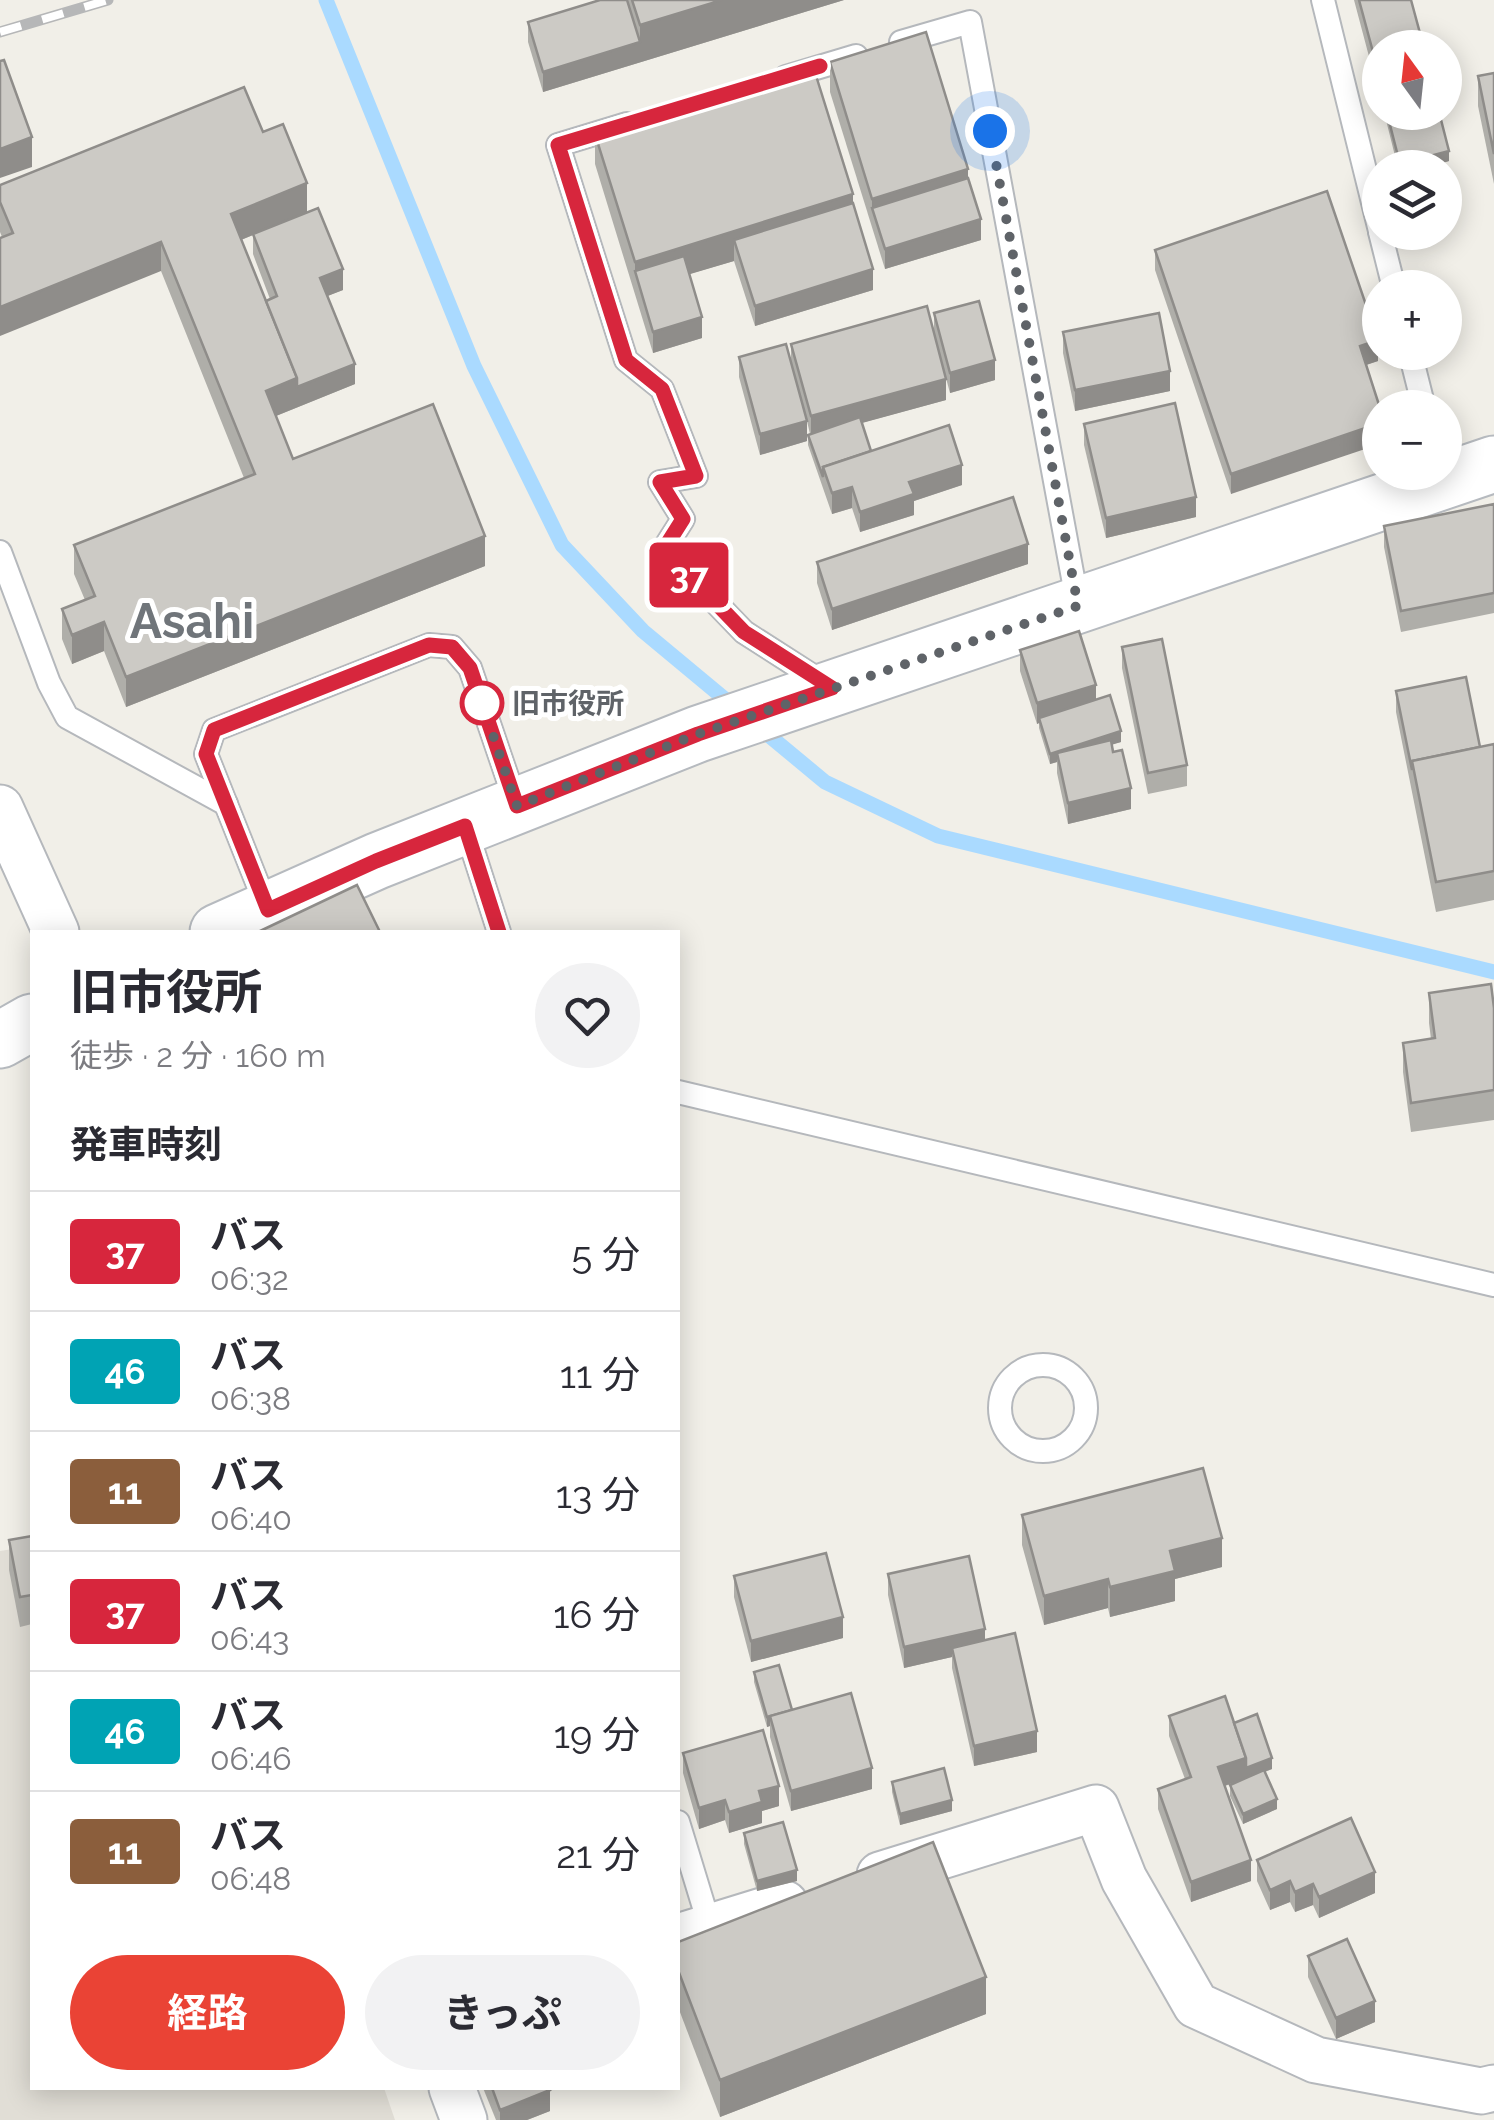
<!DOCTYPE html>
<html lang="ja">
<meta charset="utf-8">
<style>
:root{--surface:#fff;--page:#f2f2f3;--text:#2b2b33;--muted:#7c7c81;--line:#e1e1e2;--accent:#ea4335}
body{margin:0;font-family:Raleway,"Noto Sans JP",sans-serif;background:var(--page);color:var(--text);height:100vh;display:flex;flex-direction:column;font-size:38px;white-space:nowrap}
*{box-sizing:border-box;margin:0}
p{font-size:32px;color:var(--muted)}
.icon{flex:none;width:55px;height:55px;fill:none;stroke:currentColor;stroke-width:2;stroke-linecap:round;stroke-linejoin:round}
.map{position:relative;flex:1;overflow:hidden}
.details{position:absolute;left:30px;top:930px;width:650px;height:1160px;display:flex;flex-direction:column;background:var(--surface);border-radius:0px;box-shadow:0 5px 25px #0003}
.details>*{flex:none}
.badge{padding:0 20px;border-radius:8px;font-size:35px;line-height:65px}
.needle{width:65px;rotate:345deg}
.buttons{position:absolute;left:1362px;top:30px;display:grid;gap:20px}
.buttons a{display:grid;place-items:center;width:100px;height:100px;border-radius:50%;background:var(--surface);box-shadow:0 5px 25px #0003;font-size:50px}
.you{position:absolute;width:50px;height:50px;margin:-25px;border:8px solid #fff;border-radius:50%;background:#1a73e8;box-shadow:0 0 0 15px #1a73e833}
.map>.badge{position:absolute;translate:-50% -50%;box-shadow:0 0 0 5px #fff}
h2{padding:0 40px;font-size:38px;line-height:90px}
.round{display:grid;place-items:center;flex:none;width:105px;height:105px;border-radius:52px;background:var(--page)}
.summary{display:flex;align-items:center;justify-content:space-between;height:170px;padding:0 40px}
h1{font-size:48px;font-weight:700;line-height:75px}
.button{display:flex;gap:20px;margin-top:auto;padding:20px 40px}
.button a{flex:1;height:115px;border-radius:60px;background:var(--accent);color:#fff;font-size:40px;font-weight:700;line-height:115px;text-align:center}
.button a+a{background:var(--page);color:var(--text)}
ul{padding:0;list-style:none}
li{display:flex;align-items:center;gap:30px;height:120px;padding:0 40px;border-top:2px solid var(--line)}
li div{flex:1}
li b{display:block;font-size:38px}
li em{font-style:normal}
li .badge{min-width:110px;font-weight:700;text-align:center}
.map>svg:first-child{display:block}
</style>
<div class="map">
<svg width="1494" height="2120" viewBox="0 0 1494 2120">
<rect width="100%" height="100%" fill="#f1efe8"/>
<polygon fill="#e1ded6" points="32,1546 32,2088 384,2088 395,2120 0,2120 0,1551"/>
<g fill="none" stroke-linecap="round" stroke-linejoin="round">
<g stroke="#aadaff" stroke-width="15">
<polyline points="326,0 474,366 562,545 643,631 738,710"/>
<polyline points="760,728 825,782 938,836 1494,972"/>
</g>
<g stroke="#b5b8bc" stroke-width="26">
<g id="lane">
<polyline points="1323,0 1380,231"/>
<polyline points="901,42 970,22 1078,605"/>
<polyline points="786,77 856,56"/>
<polyline points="627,124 558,145 626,360 662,389 696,476 660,482 683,519 664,549 744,632 825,684"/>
<polyline points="1380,232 1394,288"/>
<polyline points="1410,352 1424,408"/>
<polyline points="0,552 49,683 67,717 226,804"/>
<polyline points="465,826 499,932"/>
<polyline points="268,910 206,754 214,730 429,645 452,647 470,668 517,806"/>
<polyline points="678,1092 1494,1285"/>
<circle cx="1043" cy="1408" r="43"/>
<polyline points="678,1822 710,1927"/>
</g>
</g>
<g stroke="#b5b8bc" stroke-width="49">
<g id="street">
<polyline points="0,808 56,932"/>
<polyline points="880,1875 1096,1808 1124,1879 1196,2005 1316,2060 1481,2091 1494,2088"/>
<polyline points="678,1937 785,1904"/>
<polyline points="452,2088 464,2120"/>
</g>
</g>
<g stroke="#b6babf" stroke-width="59">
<g id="secondary">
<polyline points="218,932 377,861 698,734 1494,464"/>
<polyline points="0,1040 32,1022"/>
</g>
</g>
<use href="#lane" stroke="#fff" stroke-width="22"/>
<use href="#street" stroke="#fff" stroke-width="45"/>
<use href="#secondary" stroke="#fff" stroke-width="55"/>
<g stroke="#b6b7b8" stroke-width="11">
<polyline id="rail" points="0,32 108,0"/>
</g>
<use href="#rail" stroke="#fff" stroke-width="8" stroke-dasharray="22" stroke-linecap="butt"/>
</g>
<g fill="#afaea9" fill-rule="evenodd">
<polygon points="600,0 844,0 543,92 528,42 528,22"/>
<polygon points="1354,0 1411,0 1380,48 1380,98"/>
<polygon points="830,62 968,178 981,240 885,269 830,92"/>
<polygon points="1494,73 1494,184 1478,106 1478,76"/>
<polygon points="1384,112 1439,112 1449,161 1425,168 1398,168"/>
<path d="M263,132l44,80 36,78 -16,6 28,88 -79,32 17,43 192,107 -359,141 -22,-56 -32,13 -10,-25v-30l23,-9 -11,-26v-29l170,-67 -83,-207 -159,-34 -2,-5v-47zM253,235v19l17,45 -4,2 -25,-61z"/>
<polygon points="595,134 853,203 873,290 755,326 734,261 689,274 702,338 653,353 595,164"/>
<polygon points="1155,250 1378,361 1366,365 1231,494 1155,270"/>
<polygon points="934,313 995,380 950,393 934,334"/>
<polygon points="1063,332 1170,391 1075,411 1063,353"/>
<polygon points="791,344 946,400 861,423 871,451 962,485 914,501 914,515 860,532 852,508 832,514 808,445 808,435 810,434 807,421 807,441 760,455 739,377 739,357 791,362"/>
<polygon points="1084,424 1196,517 1106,538 1084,445"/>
<polygon points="1494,504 1494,613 1401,632 1384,547 1384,526"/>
<polygon points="817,562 1028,564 832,630 817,583"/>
<polygon points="1122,647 1187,765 1187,786 1148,794 1122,668"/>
<polygon points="1020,650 1096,700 1121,742 1112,744 1131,809 1068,824 1057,773 1057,762 1050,764 1039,728 1039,723 1037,724 1020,671"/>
<polygon points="1396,691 1480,747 1494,744 1494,900 1436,912 1396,712"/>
<polygon points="1429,993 1494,1008 1494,1120 1411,1132 1403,1072 1403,1043 1431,1039 1429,1023"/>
<polygon points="1022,1515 1222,1567 1175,1579 1175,1601 1110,1617 1108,1608 1044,1625 1022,1545"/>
<polygon points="32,1536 32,1624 20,1627 9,1570 9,1540"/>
<polygon points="888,1574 985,1640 1037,1752 974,1766 952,1668 952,1657 904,1668 888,1595"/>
<polygon points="734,1576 843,1638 751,1662 734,1597"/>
<polygon points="754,1672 792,1710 872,1789 791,1811 770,1737 770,1726 767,1727 754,1682"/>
<polygon points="1169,1716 1234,1723 1272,1769 1265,1772 1277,1809 1243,1824 1230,1796 1230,1785 1242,1780 1225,1786 1251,1881 1191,1902 1158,1809 1158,1789 1185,1779 1169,1736"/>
<polygon points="683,1753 779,1806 762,1811 762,1823 729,1833 725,1820 699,1829 683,1773"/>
<polygon points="892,1782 952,1811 900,1825 892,1792"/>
<polygon points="744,1833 797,1881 757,1891 744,1844"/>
<polygon points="1257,1860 1375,1893 1319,1918 1313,1905 1295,1912 1290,1902 1270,1910 1257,1881"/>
<polygon points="678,1942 986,2014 720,2117 678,2007"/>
<polygon points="1308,1956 1375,2022 1336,2039 1308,1977"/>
<polygon points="483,2088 549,2088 550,2111 527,2120 496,2120"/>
</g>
<g fill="#8f8d8a">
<polygon points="722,0 844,0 543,92 543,72 640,42 640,25"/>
<polygon points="32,137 32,167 0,178 0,149"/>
<polygon points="1449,151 1449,161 1425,168 1400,168 1400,164"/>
<polygon points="968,169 968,198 872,208 872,228 872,199"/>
<polygon points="307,183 307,213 231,244 231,214"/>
<polygon points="853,194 853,224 734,240 734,261 640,289 635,271 635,291 635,262"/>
<polygon points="981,219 981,240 885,269 885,249"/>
<polygon points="161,242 161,271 0,336 0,307"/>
<polygon points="343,269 343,290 320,299 320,278"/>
<polygon points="873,269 873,290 755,326 755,306"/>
<polygon points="702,317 702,338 653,353 653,332"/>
<polygon points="1378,340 1378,361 1360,367 1360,346"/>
<polygon points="995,360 995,380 950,393 950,373"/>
<polygon points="355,364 355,384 266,420 266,391 297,378"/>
<polygon points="1170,371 1170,391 1075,411 1075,390"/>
<polygon points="946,379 946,400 811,437 811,416"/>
<polygon points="807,421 807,441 760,455 760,434"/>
<polygon points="1380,423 1380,444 1231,494 1231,474"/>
<polygon points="962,465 962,485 914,501 914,515 860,532 860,512 909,482"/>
<polygon points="852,487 852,508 832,514 832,493"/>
<polygon points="1196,497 1196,517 1106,538 1106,518"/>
<polygon points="485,536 485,566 126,707 126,677"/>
<polygon points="1028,544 1028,564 832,630 832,609"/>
<polygon points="104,622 104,651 72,664 72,635"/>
<polygon points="1096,685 1096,705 1039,718 1039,723 1037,724 1037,703"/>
<polygon points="1121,731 1121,742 1059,761 1057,753 1057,762 1050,764 1050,754"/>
<polygon points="1131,788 1131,809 1068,824 1068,803"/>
<polygon points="1222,1538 1222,1567 1175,1579 1175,1601 1110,1617 1110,1587 1170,1551"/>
<polygon points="1108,1579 1108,1608 1044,1625 1044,1596"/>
<polygon points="843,1617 843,1638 751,1662 751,1641"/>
<polygon points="985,1629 985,1650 952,1648 952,1657 904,1668 904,1647"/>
<polygon points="792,1710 770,1716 770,1726 767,1727 767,1717"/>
<polygon points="1037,1731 1037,1752 974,1766 974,1746"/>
<polygon points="1246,1758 1272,1758 1272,1769 1218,1788 1218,1767"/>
<polygon points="872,1768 872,1789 791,1811 791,1791"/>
<polygon points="779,1786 779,1806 762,1811 762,1823 729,1833 729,1812 759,1791"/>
<polygon points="1277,1799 1277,1809 1243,1824 1243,1814"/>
<polygon points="725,1800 725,1820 699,1829 699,1808"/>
<polygon points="952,1800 952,1811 900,1825 900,1814"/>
<polygon points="1251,1860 1251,1881 1191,1902 1191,1882"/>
<polygon points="797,1870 797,1881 757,1891 757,1881"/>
<polygon points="1375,1872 1375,1893 1319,1918 1319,1897"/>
<polygon points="1290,1881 1290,1902 1270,1910 1270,1890"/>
<polygon points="1313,1884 1313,1905 1295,1912 1295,1892"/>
<polygon points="986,1977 986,2014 720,2117 720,2080"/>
<polygon points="1375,2001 1375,2022 1336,2039 1336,2018"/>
<polygon points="550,2090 550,2111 527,2120 500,2120 500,2110"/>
</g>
<g fill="#cccac5" stroke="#8f8d8a" stroke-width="2.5">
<polygon points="600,0 627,0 640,42 543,72 528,22"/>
<polygon points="632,0 722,0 640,25"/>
<polygon points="1359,0 1411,0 1424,48 1380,48 1380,78"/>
<polygon points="926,32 968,169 872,199 830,62"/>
<polygon points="4,60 32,137 0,149 0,61"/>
<polygon points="813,66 853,194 635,262 595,134"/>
<polygon points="1494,73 1494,154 1478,76"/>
<polygon points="244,87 263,132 283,124 307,183 231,214 297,378 266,391 293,459 433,404 485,536 126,677 104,622 72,635 62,609 95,596 74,545 255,474 161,242 0,307 0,238 13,233 0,202 0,185"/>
<polygon points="1404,112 1439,112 1449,151 1400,164 1388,117"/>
<polygon points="968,178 981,219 885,249 872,208"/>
<polygon points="1327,191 1378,340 1360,346 1380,408 1380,423 1231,474 1155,250"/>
<polygon points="853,203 873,269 755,306 734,240"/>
<polygon points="318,208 343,269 320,278 355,364 297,387 297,378 266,301 277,296 253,234"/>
<polygon points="684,256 702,317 653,332 635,271"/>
<polygon points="979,301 995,360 950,373 934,313"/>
<polygon points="927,306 946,379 811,416 791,344"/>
<polygon points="1159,313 1170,371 1075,390 1063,332"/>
<polygon points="786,344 807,421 760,434 739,357"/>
<polygon points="1175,403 1196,497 1106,518 1084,424"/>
<polygon points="860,417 871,451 823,467 823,477 808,435"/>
<polygon points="949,425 962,465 909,482 914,494 860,512 852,487 832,493 823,467"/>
<polygon points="1013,497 1028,544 832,609 817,562"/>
<polygon points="1494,504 1494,593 1401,611 1384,526"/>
<polygon points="1079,631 1096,685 1037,703 1020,650"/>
<polygon points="1162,639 1187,765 1148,773 1122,647"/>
<polygon points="1466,677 1480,747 1412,761 1412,770 1396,691"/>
<polygon points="1110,695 1121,731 1050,754 1039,718"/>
<polygon points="1111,740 1113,752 1122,750 1131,788 1068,803 1057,753"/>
<polygon points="1494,744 1494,871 1436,882 1412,761"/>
<polygon points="357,885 380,932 258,932"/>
<polygon points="1491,984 1494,1008 1494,1090 1411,1103 1403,1043 1435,1038 1429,993"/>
<polygon points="1203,1468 1222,1538 1170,1551 1175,1571 1110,1587 1108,1579 1044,1596 1022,1515"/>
<polygon points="32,1536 32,1595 20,1597 9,1540"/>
<polygon points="826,1553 843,1617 751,1641 734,1576"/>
<polygon points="969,1556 985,1629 904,1647 888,1574"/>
<polygon points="1015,1633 1037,1731 974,1746 952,1648"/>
<polygon points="779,1665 792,1710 767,1717 754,1672"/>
<polygon points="851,1693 872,1768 791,1791 770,1716"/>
<polygon points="1225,1696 1246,1758 1218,1767 1251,1860 1191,1882 1158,1789 1191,1777 1169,1716"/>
<polygon points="1257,1714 1272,1758 1246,1768 1246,1758 1234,1723"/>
<polygon points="763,1730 779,1786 759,1791 762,1802 729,1812 725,1800 699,1808 683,1753"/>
<polygon points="944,1768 952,1800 900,1814 892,1782"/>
<polygon points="1264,1770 1277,1799 1243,1814 1230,1785"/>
<polygon points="1351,1818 1375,1872 1319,1897 1313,1884 1295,1892 1290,1881 1270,1890 1257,1860"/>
<polygon points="783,1822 797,1870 757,1881 744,1833"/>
<polygon points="933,1842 986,1977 720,2080 678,1970 678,1942"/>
<polygon points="1347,1939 1375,2001 1336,2018 1308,1956"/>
<polygon points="492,2088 549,2088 550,2090 500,2110"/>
</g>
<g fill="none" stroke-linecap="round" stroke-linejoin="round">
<g stroke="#fff" stroke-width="22">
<polyline id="line" points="499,932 465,826 376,861 268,910 206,754 214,730 429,645 452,647 470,668 517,806 698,734 832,688 744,632 664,549 683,519 660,482 696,476 662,389 626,360 558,145 820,66"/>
</g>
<use href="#line" stroke="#d7263d" stroke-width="15"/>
<polyline stroke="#5f6368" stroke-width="10" stroke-dasharray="0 18" points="482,703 517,806 698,734 1078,606 990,131"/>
</g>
<circle fill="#fff" stroke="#d7263d" stroke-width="5" cx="482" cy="703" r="20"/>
<g text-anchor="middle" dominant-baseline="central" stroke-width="10" stroke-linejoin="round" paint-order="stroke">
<g font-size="28" font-weight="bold" fill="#5f6368" stroke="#fff" text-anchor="start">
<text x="512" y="703">旧市役所</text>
</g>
<g font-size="48" font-weight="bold" fill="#70757a" stroke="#fff">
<text x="192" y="621">Asahi</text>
</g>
</g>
</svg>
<div class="buttons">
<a><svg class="needle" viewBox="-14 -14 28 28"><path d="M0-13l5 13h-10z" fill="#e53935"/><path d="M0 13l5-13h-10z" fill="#7c7c81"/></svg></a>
<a><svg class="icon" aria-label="layers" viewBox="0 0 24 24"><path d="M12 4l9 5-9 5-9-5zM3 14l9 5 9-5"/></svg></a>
<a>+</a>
<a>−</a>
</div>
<div class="you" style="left:990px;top:131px"></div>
<b class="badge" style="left:689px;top:575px;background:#d7263d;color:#fff">37</b>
<section class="details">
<div class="summary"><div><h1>旧市役所</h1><p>徒歩 · 2 分 · 160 m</p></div><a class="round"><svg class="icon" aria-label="heart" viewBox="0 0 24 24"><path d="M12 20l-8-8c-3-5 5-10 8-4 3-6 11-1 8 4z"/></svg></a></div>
<h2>発車時刻</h2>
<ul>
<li><span class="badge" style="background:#d7263d;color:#fff">37</span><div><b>バス</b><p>06:32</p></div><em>5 分</em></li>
<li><span class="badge" style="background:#00a3b4;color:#fff">46</span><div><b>バス</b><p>06:38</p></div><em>11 分</em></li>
<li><span class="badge" style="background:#8b5e3c;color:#fff">11</span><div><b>バス</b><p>06:40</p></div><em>13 分</em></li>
<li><span class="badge" style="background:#d7263d;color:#fff">37</span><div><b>バス</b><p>06:43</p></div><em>16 分</em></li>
<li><span class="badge" style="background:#00a3b4;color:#fff">46</span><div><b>バス</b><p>06:46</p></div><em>19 分</em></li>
<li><span class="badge" style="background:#8b5e3c;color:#fff">11</span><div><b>バス</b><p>06:48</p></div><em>21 分</em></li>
</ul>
<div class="button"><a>経路</a><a>きっぷ</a></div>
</section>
</div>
